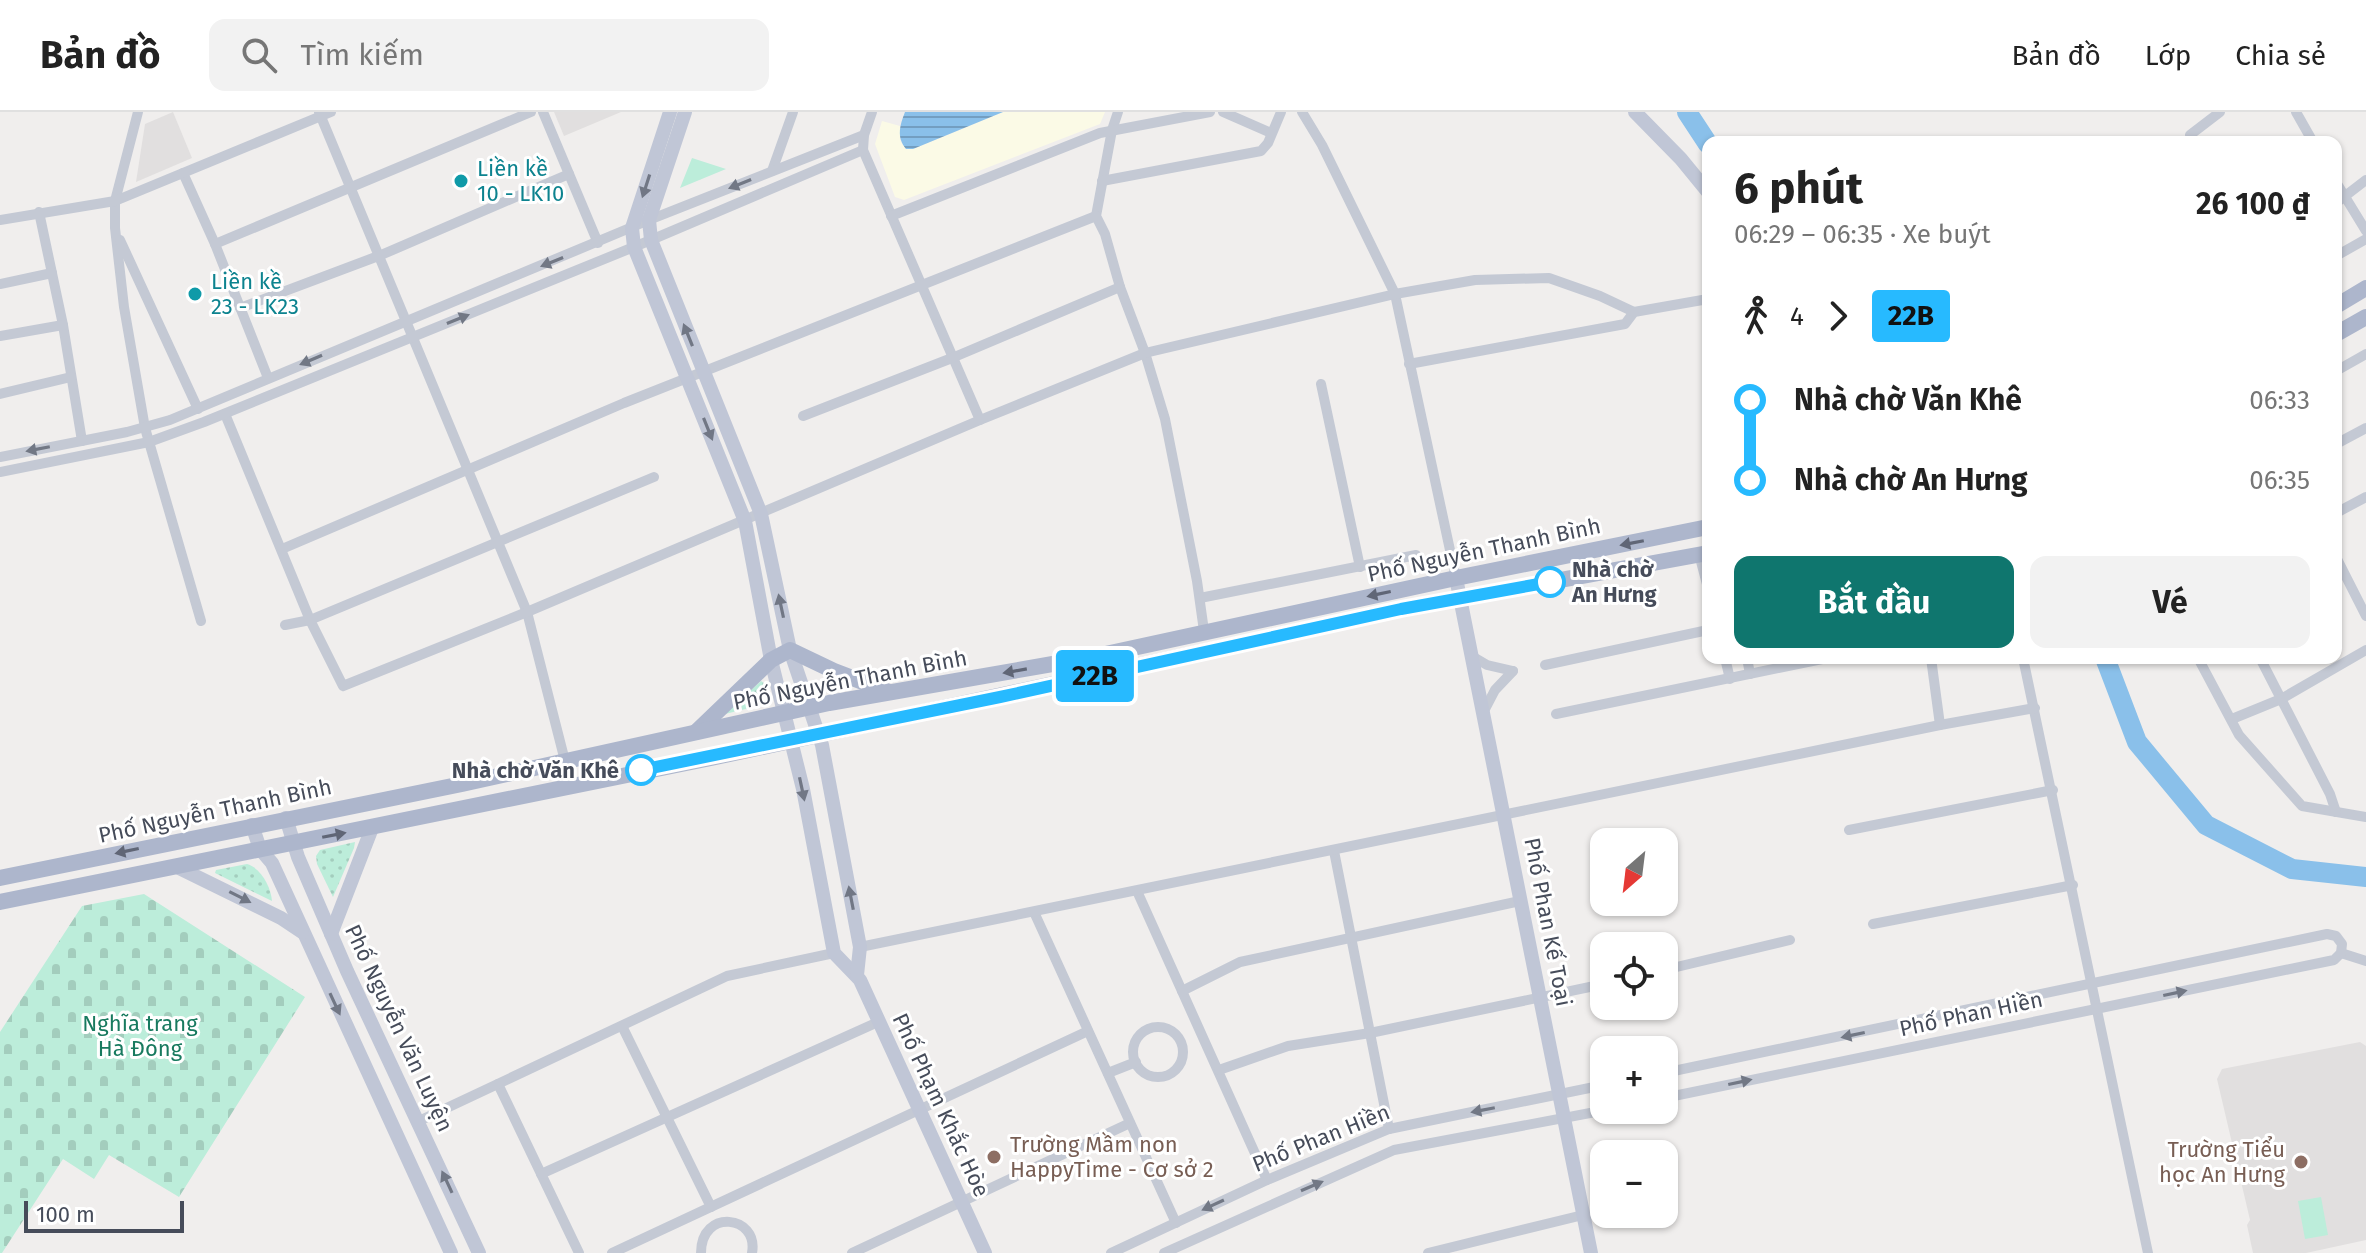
<!DOCTYPE html>
<html lang="vi">
<meta charset="utf-8">
<style>
:root{--surface:#fff;--page:#f2f2f2;--text:#222;--muted:#767676;--line:#e0e0e0;--accent:#0f766e}
body{margin:0;font-family:"Fira Sans",sans-serif;background:var(--page);color:var(--text);height:100vh;display:flex;flex-direction:column;font-size:30px;white-space:nowrap}
*{box-sizing:border-box;margin:0}
p{font-size:26px;color:var(--muted)}
.icon{flex:none;width:44px;height:44px;fill:none;stroke:currentColor;stroke-width:2;stroke-linecap:round;stroke-linejoin:round}
.map{position:relative;flex:1;overflow:hidden}
.panel{position:absolute;left:1702px;top:24px;width:640px;height:528px;display:flex;flex-direction:column;background:var(--surface);border-radius:16px;box-shadow:0 2px 6px #0004}
.panel>*{flex:none}
.badge{padding:0 16px;border-radius:6px;font-size:28px;line-height:52px}
.needle{width:52px;rotate:208deg}
.buttons{position:absolute;left:1590px;top:716px;display:grid;gap:16px}
.buttons a{display:grid;place-items:center;width:88px;height:88px;border-radius:16px;background:var(--surface);box-shadow:0 2px 6px #0004;font-size:40px}
.scale{position:absolute;left:24px;bottom:20px;width:160px;box-sizing:border-box;padding-left:8px;border:4px solid #464c5a;border-top:0;font-size:22px;line-height:28px;white-space:nowrap;color:#464c5a;-webkit-text-stroke:6px #fff;paint-order:stroke}
.map>.badge{position:absolute;translate:-50% -50%;box-shadow:0 0 0 4px #fff}
.legs{display:flex;align-items:center;gap:12px;height:88px;padding:0 32px;font-size:26px}
.legs p{margin-inline-start:auto}
.overview{display:flex;align-items:center;justify-content:space-between;height:136px;padding:0 32px}
h1{font-size:44px;font-weight:700;line-height:60px}
.primary-button{display:flex;gap:16px;margin-top:auto;padding:16px 32px}
.primary-button a{flex:1;height:92px;border-radius:16px;background:var(--accent);color:#fff;font-size:32px;font-weight:700;line-height:92px;text-align:center}
.primary-button a+a{background:var(--page);color:var(--text)}
ul{padding:0 32px;list-style:none}
li{display:flex;align-items:center;gap:28px;height:80px;font-size:30px}
li i{display:grid;place-items:center;width:12px;height:100%;margin:0 10px;background:currentColor}
li i::after{content:'';width:20px;height:20px;margin:-10px;border:6px solid;border-radius:50%;background:var(--surface)}
li p{margin-inline-start:auto}
li:first-child i{background:linear-gradient(#0000 50%,currentColor 0)}
li:last-child i{background:linear-gradient(currentColor 50%,#0000 0)}
header{display:flex;align-items:center;gap:48px;box-sizing:border-box;height:112px;padding:0 40px;background:var(--surface);border-bottom:2px solid var(--line)}
header strong{font-size:38px}
nav{display:flex;gap:44px;margin-inline-start:auto;font-size:28px}
.search{width:560px;height:72px;background:var(--page);display:flex;align-items:center;gap:20px;box-sizing:border-box;padding:0 28px;border-radius:16px;color:var(--muted);font-size:30px}
.map>svg:first-child{display:block}
</style>
<header>
<strong>Bản đồ</strong>
<div class="search"><svg class="icon" aria-label="search" viewBox="0 0 24 24"><circle cx="10" cy="10" r="6"/><path d="M15 15l6 6"/></svg>Tìm kiếm</div>
<nav><a>Bản đồ</a><a>Lớp</a><a>Chia sẻ</a></nav>
</header>
<div class="map">
<svg width="2366" height="1141" viewBox="0 0 2366 1141">
<defs>
<pattern id="grass-dots" width="8" height="8" patternUnits="userSpaceOnUse" patternTransform="scale(2)"><rect width="8" height="8" fill="#bcedda"/><path d="M2 2h.1M6 6h.1" fill="none" stroke="#a3cdbd" stroke-width="1.8" stroke-linecap="round"/></pattern>
<pattern id="cemetery-stones" width="16" height="16" patternUnits="userSpaceOnUse" patternTransform="scale(2)"><rect width="16" height="16" fill="#bcedda"/><path d="M2 7V4a2 2 0 0 1 4 0v3zM10 15v-3a2 2 0 0 1 4 0v3z" fill="#a3cdbd"/></pattern>
<pattern id="park-tufts" width="24" height="20" patternUnits="userSpaceOnUse" patternTransform="scale(2)"><rect width="24" height="20" fill="#bcedda"/><path d="M3 7l-1-3M5 7V3M7 7l1-3M15 17l-1-3M17 17v-4M19 17l1-3" fill="none" stroke="#a3cdbd"/></pattern>
<pattern id="water-rules" width="6" height="5" patternUnits="userSpaceOnUse" patternTransform="scale(2)"><rect width="6" height="5" fill="#8ac0ea"/><path d="M0 2.5h6" fill="none" stroke="#739ec1"/></pattern>
</defs>
<rect width="100%" height="100%" fill="#f0eeed"/>
<polygon fill="#fbfae6" points="1003,0 1105,0 1100,12 904,88 895,85 875,32 882,9 900,14 900,28 903,33 913,37"/>
<g fill="#e1dfdf">
<polygon points="173,0 192,46 136,70 145,12"/>
<polygon points="554,0 621,0 564,24"/>
<polygon points="2360,930 2366,934 2366,1128 2306,1141 2253,1141 2247,1113 2250,1108 2217,967 2222,957"/>
</g>
<g fill="url(#grass-dots)">
<polygon points="761,569 764,571 767,584 762,593 725,602"/>
<polygon points="355,730 354,736 333,785 317,752 316,744 320,738"/>
<path d="M247,752c14,4 24,23 25,37l-57,-28 1,-3z"/>
</g>
<polygon fill="url(#cemetery-stones)" points="144,782 305,885 179,1085 109,1043 94,1067 63,1047 2,1141 0,1141 0,920 82,794"/>
<polygon fill="url(#park-tufts)" points="692,46 726,57 680,76"/>
<polygon fill="#bcedda" points="2321,1085 2328,1123 2305,1127 2298,1089"/>
<path fill="url(#water-rules)" d="M905,0h98l-90,37h-7c-10,-12 -6,-24 -1,-37z"/>
<g fill="none" stroke-linecap="round" stroke-linejoin="round">
<g stroke="#8ac0ea" stroke-width="20">
<polyline points="1687,0 1708,32"/>
<polyline points="2105,546 2137,630 2206,713 2292,757 2366,765"/>
</g>
<g stroke="#c4c9d4" stroke-width="10">
<polyline points="138,0 115,89 115,116 124,195 145,316 201,509"/>
<polyline points="319,0 527,500 565,649"/>
<polyline points="543,0 598,131"/>
<polyline points="872,0 864,23 863,38 980,308"/>
<polyline points="1118,0 1112,18 1096,104 1105,122 1120,175 1145,241 1165,307 1197,469 1204,519"/>
<polyline points="1223,0 1271,21"/>
<polyline points="1302,0 1322,33 1395,182 1456,466"/>
<polyline points="2296,0 2313,30"/>
<polyline points="2190,23 2220,0"/>
<polyline points="772,59 793,0"/>
<polyline points="183,61 215,132 268,266"/>
<polyline points="1102,69 1261,39 1268,31 1281,0"/>
<polyline points="2336,70 2366,119"/>
<polyline points="2336,91 2366,68"/>
<polyline points="39,100 63,213 82,329"/>
<polyline points="891,104 1100,21 1210,0"/>
<polyline points="0,108 115,89 331,0"/>
<polyline points="120,128 198,297"/>
<polyline points="215,132 531,0"/>
<polyline points="2336,144 2366,127"/>
<polyline points="0,172 52,161"/>
<polyline points="240,196 381,143 569,62"/>
<polyline points="0,224 63,213"/>
<polyline points="1409,252 1625,212 1634,200 1708,187"/>
<polyline points="2336,259 2366,242"/>
<polyline points="1321,272 1360,455"/>
<polyline points="0,282 71,265"/>
<polyline points="225,302 310,508 343,574 527,500 980,308 1145,241 1395,182 1475,168 1549,166 1600,184 1634,200"/>
<polyline points="803,304 952,246 1120,175"/>
<polyline points="2336,332 2366,316"/>
<polyline points="0,345 127,320 170,308 649,108 864,23"/>
<polyline points="0,360 149,330 204,310 651,128 863,38"/>
<polyline points="2336,401 2366,385"/>
<polyline points="282,437 624,291 1096,104"/>
<polyline points="1699,442 1708,476"/>
<polyline points="2336,445 2366,504"/>
<polyline points="1200,486 1416,443"/>
<polyline points="285,513 310,508 654,365"/>
<polyline points="1470,543 1487,553 1513,559"/>
<polyline points="1725,546 1730,567"/>
<polyline points="1747,546 1750,562"/>
<polyline points="1931,546 1940,613"/>
<polyline points="2023,546 2148,1141"/>
<polyline points="2198,546 2239,623 2302,694 2366,705"/>
<polyline points="2260,546 2330,682 2336,700"/>
<polyline points="1545,553 1708,518"/>
<polyline points="1484,599 1495,578 1513,559"/>
<polyline points="1556,602 1827,546"/>
<polyline points="2232,607 2281,587 2366,538"/>
<polyline points="1849,718 2053,678"/>
<polyline points="1334,739 1389,1017"/>
<polyline points="1137,779 1267,1068"/>
<polyline points="1034,800 1176,1111"/>
<polyline points="1873,812 2073,773"/>
<polyline points="860,835 1940,613 2035,596"/>
<polyline points="2341,841 2366,849"/>
<polyline points="1664,858 1790,828"/>
<polyline points="1182,879 1240,850 1520,789"/>
<polyline points="622,914 711,1095"/>
<circle cx="1158" cy="940" r="25"/>
<polyline points="1219,958 1288,934 1370,921 1604,872"/>
<polyline points="1108,961 1136,950"/>
<polyline points="1664,961 2327,822 2336,824 2342,832 2341,841 2334,848 1664,986"/>
<polyline points="498,972 579,1141"/>
<polyline points="419,1009 727,864 834,841"/>
<polyline points="541,1062 878,910"/>
<polyline points="612,1141 1088,919"/>
<path d="M701,1141c0,-45 58,-38 51,0"/>
<polyline points="852,1141 1130,1011"/>
<polyline points="1111,1141 1267,1068 1389,1017 1604,973"/>
<polyline points="1164,1141 1394,1038 1606,998"/>
<polyline points="1428,1141 1583,1103"/>
</g>
<g stroke="#c0c6d6" stroke-width="14">
<polyline points="670,0 632,116 634,135 745,409 771,548 803,677 834,841 860,868 985,1141"/>
<polyline points="685,0 649,108 651,128 761,402 790,538 822,633 860,835 857,863"/>
<polyline points="1635,0 1681,47 1708,80"/>
<polyline points="1456,466 1591,1141"/>
<polyline points="286,706 298,745 347,859 479,1141"/>
<polyline points="252,713 260,737 272,751 451,1141"/>
<polyline points="175,754 281,806 302,820"/>
<polyline points="331,822 372,716"/>
</g>
<g stroke="#adb6cc" stroke-width="16">
<polyline points="2336,194 2366,176"/>
<polyline points="2336,222 2366,205"/>
<polyline points="696,620 771,548 790,538 834,559 889,580"/>
<polyline points="0,766 462,672 829,591 1087,546 1456,466 1708,415"/>
<polyline points="0,790 711,646 1401,497 1708,441"/>
</g>
</g>
<defs><path id="oneway-solid" d="M-6-.8H1V-3.2L6.5 0L1 3.2V.8H-6Z" transform="scale(2)"/></defs>
<g fill="#727885">
<use href="#oneway-solid" transform="translate(740 72) rotate(158)"/>
<use href="#oneway-solid" transform="translate(552 150) rotate(158)"/>
<use href="#oneway-solid" transform="translate(458 207) rotate(-22)"/>
<use href="#oneway-solid" transform="translate(311 248) rotate(157)"/>
<use href="#oneway-solid" transform="translate(38 337) rotate(169)"/>
<use href="#oneway-solid" transform="translate(2175 881) rotate(-12)"/>
<use href="#oneway-solid" transform="translate(1853 923) rotate(168)"/>
<use href="#oneway-solid" transform="translate(1740 970) rotate(-12)"/>
<use href="#oneway-solid" transform="translate(1483 998) rotate(169)"/>
<use href="#oneway-solid" transform="translate(1312 1074) rotate(-23)"/>
<use href="#oneway-solid" transform="translate(1213 1093) rotate(155)"/>
</g>
<g fill="#717785">
<use href="#oneway-solid" transform="translate(646 74) rotate(108)"/>
<use href="#oneway-solid" transform="translate(688 223) rotate(-112)"/>
<use href="#oneway-solid" transform="translate(708 317) rotate(68)"/>
<use href="#oneway-solid" transform="translate(781 494) rotate(-102)"/>
<use href="#oneway-solid" transform="translate(802 677) rotate(78)"/>
<use href="#oneway-solid" transform="translate(240 785) rotate(27)"/>
<use href="#oneway-solid" transform="translate(851 786) rotate(-101)"/>
<use href="#oneway-solid" transform="translate(335 892) rotate(65)"/>
<use href="#oneway-solid" transform="translate(447 1070) rotate(-115)"/>
</g>
<g fill="#606676">
<use href="#oneway-solid" transform="translate(1632 431) rotate(169)"/>
<use href="#oneway-solid" transform="translate(1379 482) rotate(168)"/>
<use href="#oneway-solid" transform="translate(1015 559) rotate(170)"/>
<use href="#oneway-solid" transform="translate(334 723) rotate(-11)"/>
<use href="#oneway-solid" transform="translate(127 739) rotate(168)"/>
</g>
<g fill="none" stroke-linecap="round" stroke-linejoin="round">
<g stroke="#fff" stroke-width="18">
<polyline id="line-1" points="641,658 1000,585 1401,497 1550,470"/>
</g>
<use href="#line-1" stroke="#27baff" stroke-width="12"/>
</g>
<g fill="#0f9aa8" stroke="#fff" stroke-width="3">
<circle cx="461" cy="69" r="8"/>
<circle cx="195" cy="182" r="8"/>
</g>
<g fill="#fff" stroke="#27baff" stroke-width="4">
<circle cx="1550" cy="470" r="14"/>
<circle cx="641" cy="658" r="14"/>
</g>
<g fill="#8d6e63" stroke="#fff" stroke-width="3">
<circle cx="994" cy="1045" r="8"/>
<circle cx="2301" cy="1050" r="8"/>
</g>
<g text-anchor="middle" dominant-baseline="central" stroke-width="6" stroke-linejoin="round" paint-order="stroke">
<g font-size="22" fill="#0d838f" stroke="#fff" text-anchor="start">
<text x="477" y="56">Liền kề<tspan x="477" dy="25">10 - LK10</tspan></text>
<text x="211" y="169">Liền kề<tspan x="211" dy="25">23 - LK23</tspan></text>
</g>
<g font-size="22" fill="#464c5a" stroke="#fff">
<text transform="translate(1484 438) rotate(-12)">Phố Nguyễn Thanh Bình</text>
<text transform="translate(850 568) rotate(-11)">Phố Nguyễn Thanh Bình</text>
<text transform="translate(215 699) rotate(-12)">Phố Nguyễn Thanh Bình</text>
<text transform="translate(1548 810) rotate(79)">Phố Phan Kế Toại</text>
<text transform="translate(1971 902) rotate(-12)">Phố Phan Hiền</text>
<text transform="translate(399 916) rotate(65)">Phố Nguyễn Văn Luyện</text>
<text transform="translate(941 993) rotate(65)">Phố Phạm Khắc Hòe</text>
<text transform="translate(1321 1026) rotate(-22)">Phố Phan Hiền</text>
</g>
<g font-size="22" font-weight="bold" fill="#464c5a" stroke="#fff" text-anchor="start">
<text x="1572" y="457">Nhà chờ<tspan x="1572" dy="25">An Hưng</tspan></text>
<text x="619" y="658" text-anchor="end">Nhà chờ Văn Khê</text>
</g>
<g font-size="22" fill="#187a5f" stroke="#fff">
<text x="140" y="911">Nghĩa trang<tspan x="140" dy="25">Hà Đông</tspan></text>
</g>
<g font-size="22" fill="#785e54" stroke="#fff" text-anchor="start">
<text x="1010" y="1032">Trường Mầm non<tspan x="1010" dy="25">HappyTime - Cơ sở 2</tspan></text>
<text x="2285" y="1037" text-anchor="end">Trường Tiểu<tspan x="2285" dy="25">học An Hưng</tspan></text>
</g>
</g>
</svg>
<div class="buttons">
<a><svg class="needle" viewBox="-14 -14 28 28"><path d="M0-13l5 13h-10z" fill="#e53935"/><path d="M0 13l5-13h-10z" fill="#767676"/></svg></a>
<a><svg class="icon" aria-label="locate" viewBox="0 0 24 24"><circle cx="12" cy="12" r="6"/><path d="M12 2v4M12 18v4M2 12h4M18 12h4"/></svg></a>
<a>+</a>
<a>−</a>
</div>
<div class="scale">100 m</div>
<b class="badge" style="left:1095px;top:564px;background:#27baff;color:#111">22B</b>
<section class="panel">
<div class="overview"><div><h1>6 phút</h1><p>06:29 – 06:35 · Xe buýt</p></div><b>26 100 ₫</b></div>
<div class="legs"><svg class="icon" aria-label="walk" viewBox="0 0 24 24"><circle cx="13" cy="4" r="2"/><path d="M13 8l-2 6 4 7M11 14l-3 7M7 12l3-4h3l4 4"/></svg>4<svg class="icon" aria-label="forward" viewBox="0 0 24 24"><path d="M9 5l7 7-7 7"/></svg><b class="badge" style="background:#27baff;color:#111">22B</b></div>
<ul>
<li><i style="color:#27baff"></i><b>Nhà chờ Văn Khê</b><p>06:33</p></li>
<li><i style="color:#27baff"></i><b>Nhà chờ An Hưng</b><p>06:35</p></li>
</ul>
<div class="primary-button"><a>Bắt đầu</a><a>Vé</a></div>
</section>
</div>
